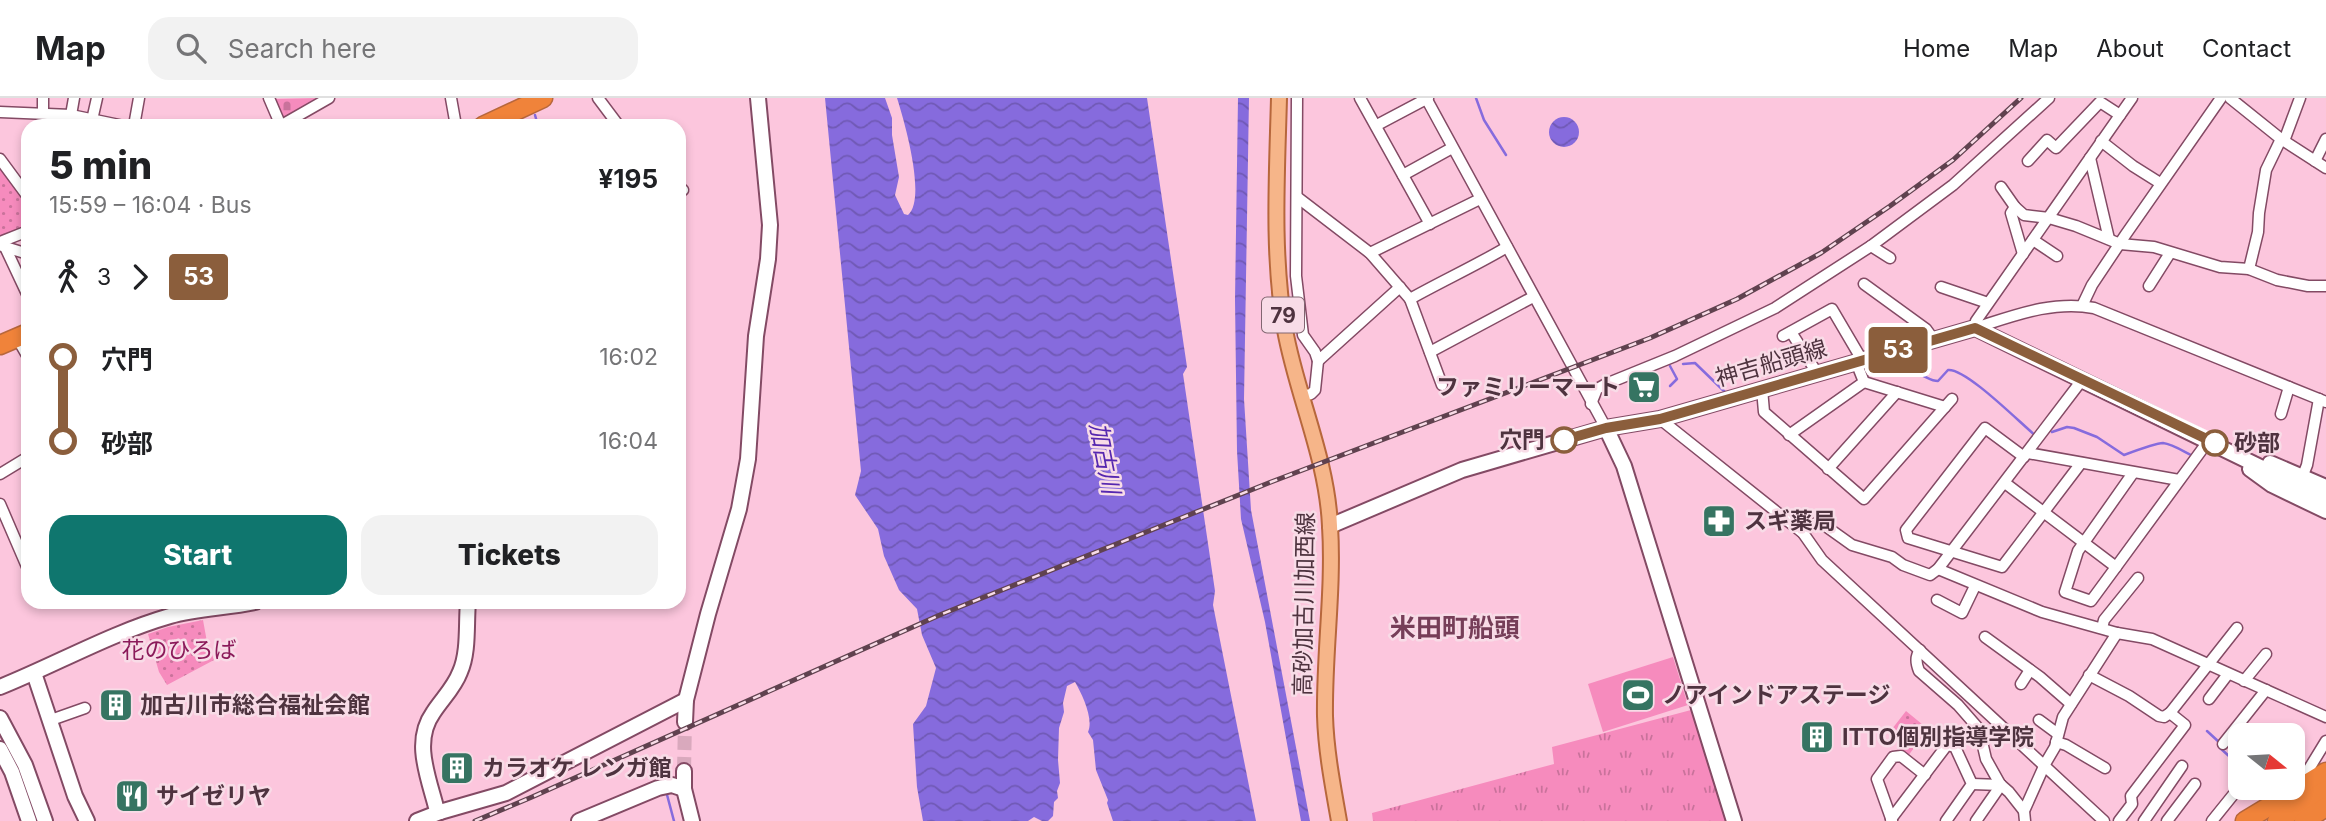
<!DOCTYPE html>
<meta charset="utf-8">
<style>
:root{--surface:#fff;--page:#f2f2f2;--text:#202124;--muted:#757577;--line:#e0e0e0;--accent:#0f766e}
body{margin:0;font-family:Inter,"Noto Sans JP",sans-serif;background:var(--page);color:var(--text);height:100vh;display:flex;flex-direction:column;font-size:26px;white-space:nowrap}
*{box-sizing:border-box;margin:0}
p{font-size:23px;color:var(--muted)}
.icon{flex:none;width:38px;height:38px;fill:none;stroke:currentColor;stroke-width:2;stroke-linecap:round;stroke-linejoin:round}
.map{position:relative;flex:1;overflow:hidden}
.sheet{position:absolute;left:21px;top:21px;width:665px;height:490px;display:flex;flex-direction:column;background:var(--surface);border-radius:21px;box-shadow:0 4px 10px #0003}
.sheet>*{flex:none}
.badge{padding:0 14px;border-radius:5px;font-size:24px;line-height:46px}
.needle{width:46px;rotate:108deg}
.tools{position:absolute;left:2228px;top:625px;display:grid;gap:14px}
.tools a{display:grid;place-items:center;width:77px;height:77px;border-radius:14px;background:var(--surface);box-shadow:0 4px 10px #0003;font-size:35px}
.map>.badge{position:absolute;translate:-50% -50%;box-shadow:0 0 0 4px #fff}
.legs{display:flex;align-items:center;gap:10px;height:77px;padding:0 28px;font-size:23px}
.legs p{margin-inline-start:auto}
.head{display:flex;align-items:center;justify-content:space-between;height:119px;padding:0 28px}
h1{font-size:38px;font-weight:800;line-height:52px}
.action{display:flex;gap:14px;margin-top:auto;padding:14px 28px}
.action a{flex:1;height:80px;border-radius:21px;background:var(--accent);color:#fff;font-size:28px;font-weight:800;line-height:80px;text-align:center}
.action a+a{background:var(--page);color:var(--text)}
ul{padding:0 28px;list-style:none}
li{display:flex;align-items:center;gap:24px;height:84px;font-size:26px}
li i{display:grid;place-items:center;width:10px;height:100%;margin:0 9px;background:currentColor}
li i::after{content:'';width:18px;height:18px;margin:-9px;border:5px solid;border-radius:50%;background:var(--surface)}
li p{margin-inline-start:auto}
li:first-child i{background:linear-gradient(#0000 50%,currentColor 0)}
li:last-child i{background:linear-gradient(currentColor 50%,#0000 0)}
header{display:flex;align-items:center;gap:42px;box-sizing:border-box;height:98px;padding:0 35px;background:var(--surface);border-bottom:2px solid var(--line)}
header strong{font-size:33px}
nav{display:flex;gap:38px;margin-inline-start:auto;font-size:24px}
.search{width:490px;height:63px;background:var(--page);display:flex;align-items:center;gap:18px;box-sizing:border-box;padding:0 24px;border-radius:21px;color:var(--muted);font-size:26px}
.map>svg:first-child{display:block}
</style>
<header>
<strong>Map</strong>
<div class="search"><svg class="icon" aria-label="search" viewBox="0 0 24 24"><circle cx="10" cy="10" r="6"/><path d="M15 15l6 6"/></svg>Search here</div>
<nav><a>Home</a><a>Map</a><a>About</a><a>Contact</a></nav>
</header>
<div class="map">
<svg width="2326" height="723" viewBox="0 0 2326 723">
<defs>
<pattern id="grass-tufts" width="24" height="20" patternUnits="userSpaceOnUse" patternTransform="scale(1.75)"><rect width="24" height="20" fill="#f68bbd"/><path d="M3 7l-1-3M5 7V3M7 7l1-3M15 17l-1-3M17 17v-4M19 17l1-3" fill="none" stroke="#c9729b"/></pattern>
<pattern id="cemetery-stones" width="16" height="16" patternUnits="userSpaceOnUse" patternTransform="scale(1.75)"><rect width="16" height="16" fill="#f68bbd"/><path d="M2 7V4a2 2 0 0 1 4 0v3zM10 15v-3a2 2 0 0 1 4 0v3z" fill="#c9729b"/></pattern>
<pattern id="park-dots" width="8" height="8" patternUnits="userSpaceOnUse" patternTransform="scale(1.75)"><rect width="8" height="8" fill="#f68bbd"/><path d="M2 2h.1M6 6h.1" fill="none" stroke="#c9729b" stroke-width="1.8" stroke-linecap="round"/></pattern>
<pattern id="water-waves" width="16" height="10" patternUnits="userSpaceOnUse" patternTransform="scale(1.75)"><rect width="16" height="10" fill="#866bdd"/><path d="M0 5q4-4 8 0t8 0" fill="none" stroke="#7059b5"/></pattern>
</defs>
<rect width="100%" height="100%" fill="#fcc6dd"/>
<polygon fill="url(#grass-tufts)" points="1691,612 1726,723 1373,723 1372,715 1554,666 1552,649"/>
<polygon fill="url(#cemetery-stones)" points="319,0 287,19 283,18 275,1"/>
<g fill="url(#park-dots)">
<polygon points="0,66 28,103 28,128 0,139"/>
<polygon points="203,522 207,544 214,562 167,587 159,574 148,536 168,529"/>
<polygon points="1906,613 1928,631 1908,658 1897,650 1904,640 1892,631"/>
</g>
<polygon fill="#f68bbd" points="1673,559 1688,607 1603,634 1588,586"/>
<g fill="url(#water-waves)">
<path d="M825,0h60l7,20v17l7,42 -4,18 9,19 4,1c19,-16 -4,-95 -11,-117h250l40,269 -4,7 32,217 -2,14 43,216h-143l-6,-18 1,-3 -12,-30 -3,-30 -5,-8c6,-13 -6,-38 -13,-50l-8,4 -4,17 1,9 -5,16 -1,32 2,23 -3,8 1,7 -4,4 -1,14 -5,5h-6l-8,-4 -6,4h-105l-6,-34 -4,-63 13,-18 10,-38 -14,-33 -5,-26 -18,-19 -15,-34 -6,-27 -23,-34 6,-24z"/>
<polygon points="1238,0 1249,0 1244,301 1251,412 1310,723 1301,723 1265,524 1241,421 1237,353 1235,202"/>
<circle cx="1564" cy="34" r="15"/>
</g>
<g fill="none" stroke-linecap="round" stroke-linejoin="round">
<g stroke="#866bdd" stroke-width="2.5">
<polyline points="1476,0 1484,22 1506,57"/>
<polyline points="535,17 538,28"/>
<path d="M1888,262c8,12 20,11 33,15 6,2 10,6 17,6l10,-11c18,-2 72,53 88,66"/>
<polyline points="1683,266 1695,265 1727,296"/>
<polyline points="1670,268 1677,281 1670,288"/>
<path d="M2052,334l15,-5 7,1 23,9 27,18c8,-3 33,-12 39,-12 9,1 20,8 28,12"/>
<polyline points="2207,633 2220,645 2220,650 2240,668"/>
<polyline points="2262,690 2272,700"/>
<polyline points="666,693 674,723"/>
</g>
<polyline stroke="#d9a9bd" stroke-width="14" stroke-dasharray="14 7" stroke-linecap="butt" points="684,673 685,624"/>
<g stroke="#834a64" stroke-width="13">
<g id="street">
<polyline points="269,0 281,28"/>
<polyline points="451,0 456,28"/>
<polyline points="598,0 619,28"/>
<polyline points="1297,0 1296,178 1303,237 1315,254 1318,263 1400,189"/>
<polyline points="1360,0 1430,126"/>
<polyline points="1426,0 1606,330"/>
<path d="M2132,0l-156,223 -1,7c38,-12 78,-28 119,-20l232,94"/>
<polyline points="2230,0 2281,41 2326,70"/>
<polyline points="0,14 71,17 124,28"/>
<polyline points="43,15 43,0"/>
<polyline points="92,22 97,0"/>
<polyline points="1377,27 1428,0"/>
<polyline points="65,28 71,17 74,0"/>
<polyline points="134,28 139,0"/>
<polyline points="280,28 329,0"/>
<polyline points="2101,43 2133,68 2160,85"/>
<polyline points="2284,43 2300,0"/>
<polyline points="2090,60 2109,141"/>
<polyline points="0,61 28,99"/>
<polyline points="2028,63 2047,42 2056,50 2100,4 2120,17"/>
<polyline points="2315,63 2326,41"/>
<polyline points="1403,77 1452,50"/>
<polyline points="679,89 683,92"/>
<polyline points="2001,89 2015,109 2024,117 2049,120 2076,128 2120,146 2154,149 2220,169 2249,171 2277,182 2308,188 2326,188"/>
<path d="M1297,99l73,56 40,46c32,-18 65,-33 97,-52"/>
<polyline points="2015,109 2011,115 2023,156"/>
<polyline points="2033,142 2057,158"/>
<polyline points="0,144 28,133"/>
<polyline points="2,148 28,156"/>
<polyline points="1871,148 1890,160"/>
<polyline points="5,149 28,198"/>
<polyline points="1370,155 1480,101"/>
<polyline points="2249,171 2258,134 2259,115 2266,72 2281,41"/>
<polyline points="1864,186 1926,231 1934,242"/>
<polyline points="2149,188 2170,155"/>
<polyline points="1941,189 1988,205"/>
<polyline points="1410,201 1442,287"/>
<polyline points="2082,208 2092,187 2126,136 2221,0"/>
<polyline points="1791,234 1817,275"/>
<polyline points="1783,238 1832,211 1862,262"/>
<polyline points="17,240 28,259"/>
<polyline points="1430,254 1533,199"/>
<polyline points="1856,264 1864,284 1945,309"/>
<polyline points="1762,291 1764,314 1864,401 1952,301"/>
<polyline points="1302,298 1311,296 1315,292 1318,263"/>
<polyline points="1591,306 1597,291 1606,286 1675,258 1775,210 1871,148 1953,87 2049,0"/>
<polyline points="2281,316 2289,289"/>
<polyline points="1660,321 1803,435 1822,462 2104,723"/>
<polyline points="1789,337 1864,284"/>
<polyline points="2028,355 2179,382"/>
<polyline points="2024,359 1985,330 1906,432 1908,440 2002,469 2081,365"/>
<polyline points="1828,371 1897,294"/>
<polyline points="0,376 28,359"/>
<polyline points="2303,377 2307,367 2319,301"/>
<polyline points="2005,385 2116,469 2209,342"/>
<polyline points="0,406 28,471"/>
<polyline points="1803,435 1810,427 1817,425 1824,427 1852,447 1892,459 1903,467 1930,477 1938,471 2082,282"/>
<polyline points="2116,469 2091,503 2065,494 2078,453 2133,375"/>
<polyline points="1938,471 2042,514 2117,535 2152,541 2326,619"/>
<polyline points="1937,502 1962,515 1975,488"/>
<polyline points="2102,530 2104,522 2138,480"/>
<polyline points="1985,539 2040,579 2071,606"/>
<path d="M1920,552c-5,7 -4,13 -1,21l39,34 21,24 7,30 14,25"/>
<polyline points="2089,577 2129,598 2159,618 2164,619 2170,615"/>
<polyline points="2244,583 2266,556"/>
<polyline points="2021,586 2030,572"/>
<polyline points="2209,601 2228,576"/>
<polyline points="51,622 85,610"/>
<polyline points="2039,622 2058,636"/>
<polyline points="2056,644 2066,647 2105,670"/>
<polyline points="2223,646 2266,592"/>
<polyline points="2292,678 2302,684"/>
<polyline points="1972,686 2001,687"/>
<polyline points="2301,689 2304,679 2326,643"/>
<polyline points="1891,721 1947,647 1955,649 1972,686 1946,723"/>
<polyline points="1892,723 1877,681 1893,659 1901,658 1925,677"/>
<polyline points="1976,723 2001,687 2009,694 2024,713"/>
<polyline points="2025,723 2024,713 2045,666 2055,649 2063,619 2117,535"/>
<polyline points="2119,723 2132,706 2131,698 2185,627 2170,615 2237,530"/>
<polyline points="2144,723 2182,668"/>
<polyline points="2167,723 2195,686"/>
<polyline points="2212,723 2237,692"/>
</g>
</g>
<g stroke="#834a64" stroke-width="18">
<g id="secondary">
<polyline points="1606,330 1624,368 1734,723"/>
<polyline points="2270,365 2326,389"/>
<polyline points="2250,371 2272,387 2326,413"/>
<polyline points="1330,428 1462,372 1606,330 1660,321 1975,230 2326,401"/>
<polyline points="34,575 75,698 87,723"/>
<path d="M0,589c57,-23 111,-54 170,-71 28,-8 57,-8 85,-14"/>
<polyline points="0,620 25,667 45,723"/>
<polyline points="685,624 686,602 708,516 739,411 748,361 756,238 768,161 770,127 758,0"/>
<polyline points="0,651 12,674 29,723"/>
<polyline points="684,673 684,691 692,723"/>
<path d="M440,714l-4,-5c-8,-31 -23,-66 -3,-94 9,-14 21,-25 27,-41 9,-20 6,-48 8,-70"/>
<polyline points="417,723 440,714 506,695 686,602"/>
<polyline points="579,723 658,690 672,687 684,691"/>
</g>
</g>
<g stroke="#b7673c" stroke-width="18">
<path id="primary" d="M1279,0c-2,77 -7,156 6,232 12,66 42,128 45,196 4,63 -6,127 -5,190 1,35 8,71 14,105"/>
</g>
<g stroke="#b7673c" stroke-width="21">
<g id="highway">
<polyline points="483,28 543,0"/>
<polyline points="0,247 28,235"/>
<polyline points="2245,723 2326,674"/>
<polyline points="2277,723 2326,692"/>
<polyline points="2304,723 2326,709"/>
</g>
</g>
<use href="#street" stroke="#fff" stroke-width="10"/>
<use href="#secondary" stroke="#fff" stroke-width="14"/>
<use href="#primary" stroke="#f6b589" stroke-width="14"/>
<use href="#highway" stroke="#f0833a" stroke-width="18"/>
<g stroke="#60424f" stroke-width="5">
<polyline id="rail" points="475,723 532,699 942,516 1271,384 1650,240 1737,201 1821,155 1890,108 1953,62 2021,0"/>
</g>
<use href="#rail" stroke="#f8dce7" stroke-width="2.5" stroke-dasharray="8" stroke-linecap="butt"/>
</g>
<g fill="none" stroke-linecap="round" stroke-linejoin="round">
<g stroke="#fff" stroke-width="16">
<polyline id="line-1" points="1564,342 1606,330 1660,321 1975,230 2215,345"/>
</g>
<use href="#line-1" stroke="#8b5e3c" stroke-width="10"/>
</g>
<defs>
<g id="supermarket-square" transform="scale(1.75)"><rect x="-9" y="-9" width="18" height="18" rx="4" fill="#367462" stroke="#f8dce7"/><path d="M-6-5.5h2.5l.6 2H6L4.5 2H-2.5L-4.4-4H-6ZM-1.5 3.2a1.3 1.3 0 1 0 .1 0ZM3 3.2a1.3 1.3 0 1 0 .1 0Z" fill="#fff"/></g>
<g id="pharmacy-square" transform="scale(1.75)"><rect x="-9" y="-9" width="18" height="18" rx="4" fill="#367462" stroke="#f8dce7"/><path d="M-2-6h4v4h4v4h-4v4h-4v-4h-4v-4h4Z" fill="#fff"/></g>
<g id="stadium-square" transform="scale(1.75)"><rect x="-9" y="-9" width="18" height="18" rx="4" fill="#367462" stroke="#f8dce7"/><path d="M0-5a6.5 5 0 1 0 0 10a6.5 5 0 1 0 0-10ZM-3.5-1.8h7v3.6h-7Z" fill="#fff"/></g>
<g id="building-square" transform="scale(1.75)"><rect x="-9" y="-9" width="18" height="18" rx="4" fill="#367462" stroke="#f8dce7"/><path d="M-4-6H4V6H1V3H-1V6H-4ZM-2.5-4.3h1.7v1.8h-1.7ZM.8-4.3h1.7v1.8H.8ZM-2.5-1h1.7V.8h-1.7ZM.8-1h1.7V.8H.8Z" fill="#fff"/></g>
<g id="restaurant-square" transform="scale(1.75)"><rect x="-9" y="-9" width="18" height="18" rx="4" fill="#367462" stroke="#f8dce7"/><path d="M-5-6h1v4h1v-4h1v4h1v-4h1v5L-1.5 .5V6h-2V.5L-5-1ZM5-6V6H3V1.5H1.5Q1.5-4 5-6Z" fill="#fff"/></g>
</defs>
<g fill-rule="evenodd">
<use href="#supermarket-square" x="1644" y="289"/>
<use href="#pharmacy-square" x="1719" y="423"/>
<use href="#stadium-square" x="1638" y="597"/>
<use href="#building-square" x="116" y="607"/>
<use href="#building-square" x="1817" y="639"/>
<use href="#building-square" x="457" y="670"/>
<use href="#restaurant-square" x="132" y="698"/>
</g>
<g fill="#fff" stroke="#8b5e3c" stroke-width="3.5">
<circle cx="1564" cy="342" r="12"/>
<circle cx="2215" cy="345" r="12"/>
</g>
<g text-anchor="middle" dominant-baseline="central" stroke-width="5" stroke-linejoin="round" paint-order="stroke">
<rect fill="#f8dce7" stroke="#816671" stroke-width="2" x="1262" y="199.5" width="42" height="35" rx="5"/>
<g font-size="21" font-weight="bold" fill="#4e333f">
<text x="1283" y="217">79</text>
</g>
<g font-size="23" fill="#4e333f" stroke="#f8dce7">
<text transform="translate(1771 265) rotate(-16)">神吉船頭線</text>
<text transform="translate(1304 506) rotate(-89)">高砂加古川加西線</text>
</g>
<g font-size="23" font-weight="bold" fill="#4e333f" stroke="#f8dce7" text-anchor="start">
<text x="1620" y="289" text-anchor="end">ファミリーマート</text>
<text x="1744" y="423">スギ薬局</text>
<text x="1662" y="597">ノアインドアステージ</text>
<text x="140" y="607">加古川市総合福祉会館</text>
<text x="1842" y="639">ITTO個別指導学院</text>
<text x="482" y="670">カラオケ レンガ館</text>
<text x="156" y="698">サイゼリヤ</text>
</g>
<g font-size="23" font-weight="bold" fill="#4e333f" stroke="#f8dce7" text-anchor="end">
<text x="1545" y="342">穴門</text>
<text x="2234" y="345" text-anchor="start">砂部</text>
</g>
<g font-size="23" fill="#8b1a5a" stroke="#f8dce7">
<text x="179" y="552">花のひろば</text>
</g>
<g font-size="24" font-style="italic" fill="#5627af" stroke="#f8dce7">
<text transform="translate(1105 360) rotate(79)">加古川</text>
</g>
<g font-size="26" font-weight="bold" fill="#763e58" stroke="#f8dce7">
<text x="1455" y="529">米田町船頭</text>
</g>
</g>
</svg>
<div class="tools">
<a><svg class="needle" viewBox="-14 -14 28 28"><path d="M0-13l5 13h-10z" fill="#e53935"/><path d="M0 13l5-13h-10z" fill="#757577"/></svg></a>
</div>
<b class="badge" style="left:1898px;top:252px;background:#8b5e3c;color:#fff">53</b>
<section class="sheet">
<div class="head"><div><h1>5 min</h1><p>15:59 – 16:04 · Bus</p></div><b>¥195</b></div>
<div class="legs"><svg class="icon" aria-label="walk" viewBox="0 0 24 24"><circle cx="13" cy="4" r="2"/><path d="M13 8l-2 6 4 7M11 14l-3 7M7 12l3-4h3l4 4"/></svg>3<svg class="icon" aria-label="forward" viewBox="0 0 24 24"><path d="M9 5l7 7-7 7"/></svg><b class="badge" style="background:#8b5e3c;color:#fff">53</b></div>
<ul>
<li><i style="color:#8b5e3c"></i><b>穴門</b><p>16:02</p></li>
<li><i style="color:#8b5e3c"></i><b>砂部</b><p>16:04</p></li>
</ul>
<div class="action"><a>Start</a><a>Tickets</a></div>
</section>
</div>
